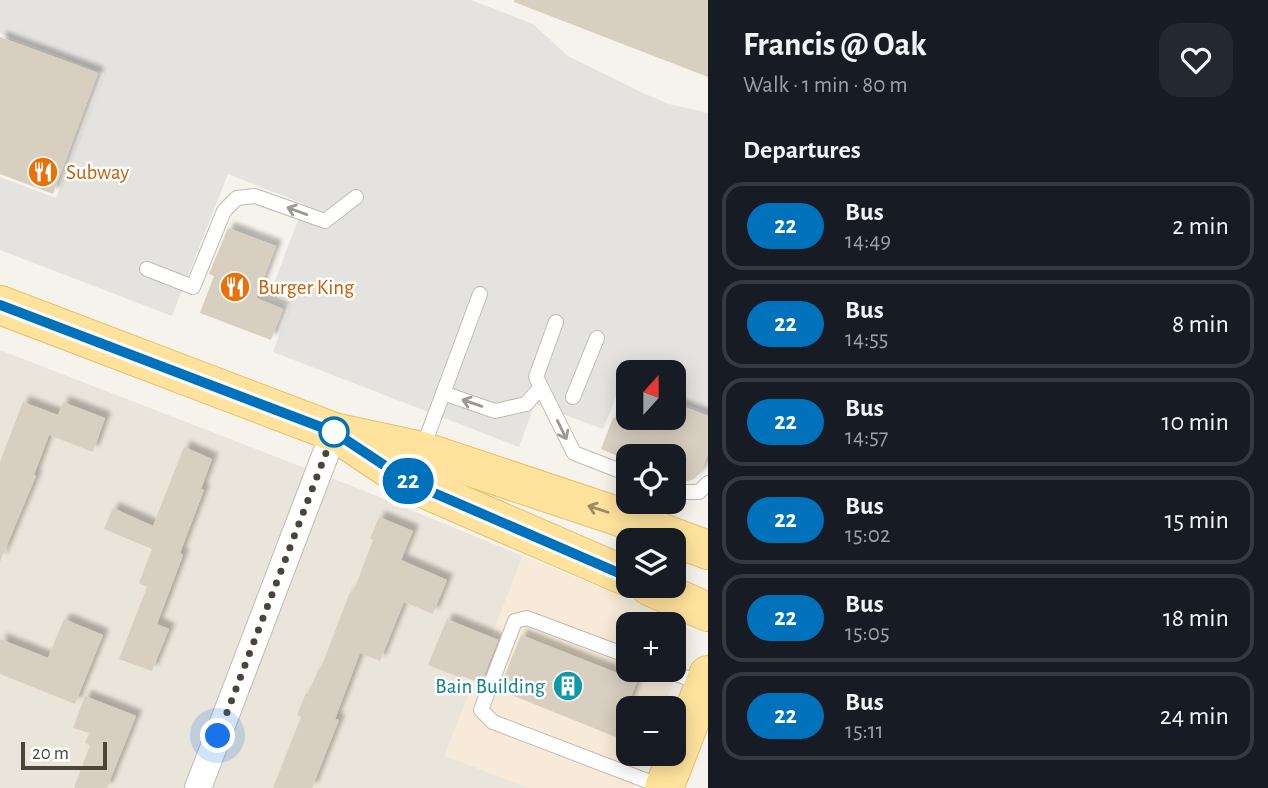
<!DOCTYPE html>
<meta charset="utf-8">
<style>
:root{--surface:#171b24;--page:#242831;--text:#f1f3f6;--muted:#9ea1a6;--line:#363941}
body{margin:0;font-family:"Alegreya Sans",sans-serif;background:var(--page);color:var(--text);height:100vh;display:flex;flex-direction:column;font-size:26px;white-space:nowrap}
*{box-sizing:border-box;margin:0}
p{font-size:23px;color:var(--muted)}
.icon{flex:none;width:38px;height:38px;fill:none;stroke:currentColor;stroke-width:2;stroke-linecap:round;stroke-linejoin:round}
.map{position:relative;flex:1;overflow:hidden}
.details{display:flex;flex-direction:column;background:var(--surface);width:560px}
.details>*{flex:none}
.badge{padding:0 14px;border-radius:23px;font-size:24px;line-height:46px}
.needle{width:46px;rotate:21deg}
.fabs{position:absolute;left:616px;top:360px;display:grid;gap:14px}
.fabs a{display:grid;place-items:center;width:70px;height:70px;border-radius:14px;background:var(--surface);box-shadow:0 4px 18px #0003;font-size:35px}
.scale{position:absolute;left:21px;bottom:18px;width:86px;box-sizing:border-box;padding-left:7px;border:4px solid #4b4439;border-top:0;font-size:19px;line-height:24px;white-space:nowrap;color:#4b4439;-webkit-text-stroke:5px #fff;paint-order:stroke}
.you{position:absolute;width:35px;height:35px;margin:-18px;border:5px solid #fff;border-radius:50%;background:#1a73e8;box-shadow:0 0 0 10px #1a73e833}
.map>.badge{position:absolute;translate:-50% -50%;box-shadow:0 0 0 4px #fff}
h2{padding:0 35px;font-size:26px;line-height:63px}
.round{display:grid;place-items:center;flex:none;width:74px;height:74px;border-radius:21px;background:var(--page)}
.head{display:flex;align-items:center;justify-content:space-between;height:119px;padding:0 35px}
h1{font-size:33px;font-weight:700;line-height:52px}
ul{padding:0;list-style:none}
li{display:flex;align-items:center;gap:21px;height:88px;margin:0 14px 10px;padding:0 21px;border:4px solid var(--line);border-radius:21px}
li div{flex:1}
li b{display:block;font-size:26px}
li em{font-style:normal}
li .badge{min-width:77px;font-weight:700;text-align:center}
main{display:flex;flex:1;min-height:0}
.map>svg:first-child{display:block}
</style>
<main>
<div class="map">
<svg width="708" height="788" viewBox="0 0 708 788">
<defs>
<filter id="shadow"><feDropShadow dx="6" dy="-6" stdDeviation="2" flood-color="#0004"/></filter>
</defs>
<rect width="100%" height="100%" fill="#f6f3ec"/>
<polygon fill="#eae5da" points="0,350 357,488 523,556 445,755 528,788 0,788"/>
<path fill="#f7ead8" fill-rule="evenodd" d="M523,556l141,57 10,7 8,11 2,24 -21,54h-35v45h18l-13,34h-105l-83,-32zM628,625h46v45h-46z"/>
<polygon fill="#e5e3e0" points="0,0 471,0 533,24 568,56 643,93 669,104 708,113 708,413 674,399 674,373 628,373 628,381 623,380 603,429 535,404 519,447 273,352 290,305 269,297 304,204 228,174 172,316 0,250 0,177 56,198 104,73 0,33"/>
<g fill="#d8cfc1" filter="url(#shadow)">
<polygon points="514,0 708,0 708,77 514,2"/>
<polygon points="0,37 98,73 53,194 0,174"/>
<polygon points="228,228 276,246 256,298 283,309 271,340 200,313 214,276 209,274"/>
<polygon points="23,402 58,415 63,402 105,418 93,452 49,435 34,475 36,476 0,562 0,462"/>
<polygon points="674,403 708,416 708,453 701,472 694,479 684,482 674,478 674,457 620,457 601,449 613,418 674,418"/>
<polygon points="184,447 212,459 201,489 204,490 180,553 183,555 157,624 169,629 152,671 119,659 147,587 139,583 152,549 104,529 113,508 153,526"/>
<polygon points="379,517 413,531 401,560 447,580 433,614 404,602 380,661 360,653 335,719 339,720 312,788 273,788 301,717 297,715 306,693 308,694 319,668 321,668 350,592 353,593 373,540 370,539"/>
<polygon points="64,619 103,635 75,704 0,674 0,639 48,658"/>
<polygon points="447,619 498,640 481,683 462,676 461,678 428,665"/>
<polygon points="521,635 637,681 616,737 499,690"/>
<polygon points="85,696 136,716 107,788 74,788 90,745 85,743 89,733 73,728"/>
</g>
<g fill="none" stroke-linecap="round" stroke-linejoin="round">
<g stroke="#c2bbae" stroke-width="16">
<g id="service">
<polyline points="147,269 193,287 224,211 237,198 255,196 325,221 356,197"/>
<polyline points="556,322 536,377 574,453 628,474"/>
<polyline points="443,393 495,411 526,404 541,387"/>
<polyline points="573,397 597,338"/>
<polyline points="422,450 480,294"/>
<polyline points="674,492 699,492 708,483"/>
<polyline points="628,656 527,618 515,621 481,710 493,722 663,787"/>
<polyline points="666,670 703,684"/>
</g>
</g>
<g stroke="#c2bbae" stroke-width="28">
<polyline id="minor" points="198,788 334,432"/>
</g>
<g stroke="#e6c16a" stroke-width="40">
<g id="primary">
<polyline points="0,305 334,432 422,451 617,516 708,550"/>
<polyline points="351,443 411,483 628,577"/>
<polyline points="649,586 708,612"/>
<polyline points="664,788 708,675"/>
</g>
</g>
<use href="#service" stroke="#fff" stroke-width="14"/>
<use href="#minor" stroke="#fff" stroke-width="26"/>
<use href="#primary" stroke="#ffe39c" stroke-width="38"/>
</g>
<defs><path id="oneway-shaft" d="M-6 0H5M1.5-3L5.5 0L1.5 3" fill="none" stroke-width="1.6" stroke-linecap="round" stroke-linejoin="round" transform="scale(1.75)"/></defs>
<g stroke="#9c9892">
<use href="#oneway-shaft" transform="translate(297 211) rotate(-160)"/>
<use href="#oneway-shaft" transform="translate(472 403) rotate(-161)"/>
<use href="#oneway-shaft" transform="translate(562 430) rotate(64)"/>
</g>
<use stroke="#9c8c66" href="#oneway-shaft" transform="translate(598 509) rotate(-162)"/>
<g fill="none" stroke-linecap="round" stroke-linejoin="round">
<g stroke="#fff" stroke-width="16">
<polyline id="line" points="0,305 334,432 411,483 628,577"/>
</g>
<use href="#line" stroke="#0072bc" stroke-width="10"/>
<polyline stroke="#4b4439" stroke-width="7" stroke-dasharray="0 12.6" points="218,736 334,432"/>
</g>
<defs>
<g id="restaurant-disc" transform="scale(1.575)"><circle r="9.5" fill="#e8710a" stroke="#fff"/><path d="M-5-6h1v4h1v-4h1v4h1v-4h1v5L-1.5 .5V6h-2V.5L-5-1ZM5-6V6H3V1.5H1.5Q1.5-4 5-6Z" fill="#fff"/></g>
<g id="building-disc" transform="scale(1.575)"><circle r="9.5" fill="#0f9aa8" stroke="#fff"/><path d="M-4-6H4V6H1V3H-1V6H-4ZM-2.5-4.3h1.7v1.8h-1.7ZM.8-4.3h1.7v1.8H.8ZM-2.5-1h1.7V.8h-1.7ZM.8-1h1.7V.8H.8Z" fill="#fff"/></g>
</defs>
<g fill-rule="evenodd">
<use href="#restaurant-disc" x="43" y="172"/>
<use href="#restaurant-disc" x="235" y="287"/>
<use href="#building-disc" x="568" y="686"/>
</g>
<circle fill="#fff" stroke="#0072bc" stroke-width="3.5" cx="334" cy="432" r="14"/>
<g text-anchor="middle" dominant-baseline="central" stroke-width="5" stroke-linejoin="round" paint-order="stroke">
<g font-size="21" fill="#c56008" stroke="#fff" text-anchor="start">
<text x="66" y="172">Subway</text>
<text x="258" y="287">Burger King</text>
</g>
<g font-size="21" fill="#0d838f" stroke="#fff" text-anchor="end">
<text x="545" y="686">Bain Building</text>
</g>
</g>
</svg>
<div class="fabs">
<a><svg class="needle" viewBox="-14 -14 28 28"><path d="M0-13l5 13h-10z" fill="#e53935"/><path d="M0 13l5-13h-10z" fill="#9ea1a6"/></svg></a>
<a><svg class="icon" aria-label="locate" viewBox="0 0 24 24"><circle cx="12" cy="12" r="6"/><path d="M12 2v4M12 18v4M2 12h4M18 12h4"/></svg></a>
<a><svg class="icon" aria-label="layers" viewBox="0 0 24 24"><path d="M12 4l9 5-9 5-9-5zM3 14l9 5 9-5"/></svg></a>
<a>+</a>
<a>−</a>
</div>
<div class="scale">20 m</div>
<div class="you" style="left:218px;top:736px"></div>
<b class="badge" style="left:408px;top:481px;background:#0072bc;color:#fff">22</b>
</div>
<section class="details">
<div class="head"><div><h1>Francis @ Oak</h1><p>Walk · 1 min · 80 m</p></div><a class="round"><svg class="icon" aria-label="heart" viewBox="0 0 24 24"><path d="M12 20l-8-8c-3-5 5-10 8-4 3-6 11-1 8 4z"/></svg></a></div>
<h2>Departures</h2>
<ul>
<li><span class="badge" style="background:#0072bc;color:#fff">22</span><div><b>Bus</b><p>14:49</p></div><em>2 min</em></li>
<li><span class="badge" style="background:#0072bc;color:#fff">22</span><div><b>Bus</b><p>14:55</p></div><em>8 min</em></li>
<li><span class="badge" style="background:#0072bc;color:#fff">22</span><div><b>Bus</b><p>14:57</p></div><em>10 min</em></li>
<li><span class="badge" style="background:#0072bc;color:#fff">22</span><div><b>Bus</b><p>15:02</p></div><em>15 min</em></li>
<li><span class="badge" style="background:#0072bc;color:#fff">22</span><div><b>Bus</b><p>15:05</p></div><em>18 min</em></li>
<li><span class="badge" style="background:#0072bc;color:#fff">22</span><div><b>Bus</b><p>15:11</p></div><em>24 min</em></li>
</ul>
</section>
</main>
